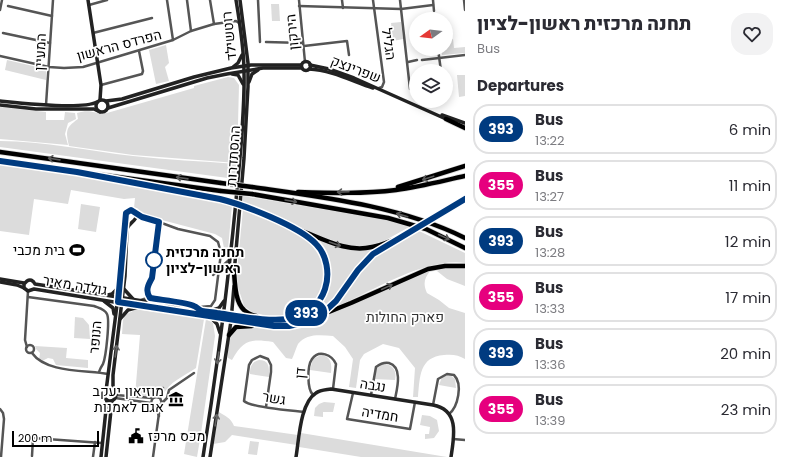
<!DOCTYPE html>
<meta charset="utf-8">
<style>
:root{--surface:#fff;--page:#f2f2f3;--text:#2b2b33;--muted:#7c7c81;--line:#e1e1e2}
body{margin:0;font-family:Poppins,Heebo,sans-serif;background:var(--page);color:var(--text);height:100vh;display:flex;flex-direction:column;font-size:15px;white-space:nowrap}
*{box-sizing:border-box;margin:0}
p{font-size:13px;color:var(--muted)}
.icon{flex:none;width:22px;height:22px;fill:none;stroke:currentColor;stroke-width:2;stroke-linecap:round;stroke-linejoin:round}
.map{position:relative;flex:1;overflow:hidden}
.side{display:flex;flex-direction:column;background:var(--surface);width:320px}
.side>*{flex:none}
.badge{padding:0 8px;border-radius:13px;font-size:14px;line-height:26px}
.needle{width:26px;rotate:255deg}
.fabs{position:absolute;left:409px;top:12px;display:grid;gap:8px}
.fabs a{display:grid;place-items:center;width:44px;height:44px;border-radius:50%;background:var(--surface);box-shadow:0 2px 10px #0003;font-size:20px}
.scale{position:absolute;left:12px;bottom:10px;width:87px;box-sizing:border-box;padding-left:4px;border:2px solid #000;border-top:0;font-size:11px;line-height:14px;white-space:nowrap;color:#000;-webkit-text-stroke:3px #fff;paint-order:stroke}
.map>.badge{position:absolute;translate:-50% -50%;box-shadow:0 0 0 2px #fff}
h2{padding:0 12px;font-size:15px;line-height:36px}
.round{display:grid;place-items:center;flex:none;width:42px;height:42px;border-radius:16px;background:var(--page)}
.headline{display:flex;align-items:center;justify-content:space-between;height:68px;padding:0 12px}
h1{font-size:19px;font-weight:800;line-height:30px}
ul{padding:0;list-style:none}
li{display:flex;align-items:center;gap:12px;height:50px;margin:0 8px 6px;padding:0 4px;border:2px solid var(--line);border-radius:16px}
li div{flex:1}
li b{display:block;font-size:15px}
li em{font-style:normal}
li .badge{min-width:44px;font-weight:700;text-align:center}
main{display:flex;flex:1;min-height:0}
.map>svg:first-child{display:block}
</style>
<main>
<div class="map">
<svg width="465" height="457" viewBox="0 0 465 457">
<rect width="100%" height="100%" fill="#fff"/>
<g fill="#dcdcdc">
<polygon points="271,4 279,4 280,21 272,21"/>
<polygon points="401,22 403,39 393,41 391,23"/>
<polygon points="453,39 454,48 465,47 465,53 442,55 442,49 446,49 446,40"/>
<polygon points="166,45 169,63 165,67 169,81 156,84 149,50"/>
<polygon points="7,60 46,69 46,80 5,70"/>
<polygon points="457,75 465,75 465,96 459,97"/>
<path d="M228,77l6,1 5,7 -2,78 -104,-8 -64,-9c-3,-15 -4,-18 9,-27l-1,-6c15,-5 17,2 30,0l87,-25v-2z"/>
<polygon points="0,107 46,112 46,120 64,120 65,112 75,113 76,119 68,123 65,134 68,145 0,139"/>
<path d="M0,141c45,0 88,10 133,15 34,4 69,5 103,8l-1,15 -235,-32z"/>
<polygon points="0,164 93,177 223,202 232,205 228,249 224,248 222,238 215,234 143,215 137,208 134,208 135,198 124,199 71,190 68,204 34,199 29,235 0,231"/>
<polygon points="243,196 387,220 411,226 384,241 371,245 352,247 321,236 242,203"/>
<polygon points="81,204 100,207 96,232 78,229"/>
<polygon points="243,209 286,226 308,237 324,256 327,280 313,308 294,316 279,317 266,316 252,312 244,306 238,287 237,272"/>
<path d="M417,230l48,23v10c-40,-6 -96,30 -133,46 13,-12 20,-29 32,-42 13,-17 35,-27 53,-37z"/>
<path d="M312,236c26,10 37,17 66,12 -32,21 -37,56 -73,72l-2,-3c6,-4 12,-8 17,-14 7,-9 13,-27 8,-39 -4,-9 -11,-18 -17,-26z"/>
<polygon points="458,267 465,268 465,286 447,279 437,271 445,268"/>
<path d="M430,271c-6,8 -7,13 -3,22l12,7 10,8 16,5v46c-6,-4 -13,-5 -21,-4 -25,2 -24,22 -26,42h-5l2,-29 -16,-20 -16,-4 -19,10 -4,6 -4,28 -7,-1 4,-28 -8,-12 -12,-11c-12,-1 -27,-3 -35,8 -2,4 -4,11 -6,15l-6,-1 -13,-16c-22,-3 -29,-3 -41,18l-4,-2c0,-9 0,-22 9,-28 12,-7 40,0 54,-3 19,-3 37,-12 54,-20 28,-12 56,-25 85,-36z"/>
<path d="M135,310h7l62,9 -8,49c-12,8 -27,14 -33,27l-6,-4 -8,6 -14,-1 5,-61 -18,-1 1,-14 2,-5z"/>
<polygon points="75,317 83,318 89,325 90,339 74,338"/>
<polygon points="206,319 213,323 215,336 201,433 197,457 184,454"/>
<polygon points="35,346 67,348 66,358 88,360 88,368 56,365 53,359 48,358 42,361 39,360 40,353 36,349"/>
<path d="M321,355c10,1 11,9 10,18l-21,-3 3,-11z"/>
<path d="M259,360c11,0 10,8 10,17l-19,-3c0,-6 1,-12 9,-14z"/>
<path d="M383,364c10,0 14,7 12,16l-21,-1 3,-11z"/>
<polygon points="447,375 450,375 455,379 456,388 439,385 442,377"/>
<polygon points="324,402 335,403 333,412 323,412 323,417 314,416 315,408 319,404"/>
<path d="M219,412c6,4 12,6 15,14l64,9 -1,10 -65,-10 -7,7 -12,2z"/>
<polygon points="422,415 430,416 437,420 439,431 434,438 425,439 425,434 429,434 430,427 420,425"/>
<polygon points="301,433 447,457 361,457 299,447"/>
<polygon points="250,441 259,442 257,455 248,454"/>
</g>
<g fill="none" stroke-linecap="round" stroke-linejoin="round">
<g stroke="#dbdbdb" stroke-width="6">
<g id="highway">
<polyline points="446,119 465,128"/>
<polyline points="0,152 221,183"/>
<polyline points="0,161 221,191"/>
<polyline points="120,180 227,201"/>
<path d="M252,187c70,10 149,19 213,51"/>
<polyline points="398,187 465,166"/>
<path d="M298,192c32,1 66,2 98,-2 23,-3 46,-9 69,-14"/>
<polyline points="252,194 388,218 426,229 465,248"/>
<polyline points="249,209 287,225"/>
<polyline points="440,213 465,199"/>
<path d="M300,230c23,9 47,23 72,17 9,-1 18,-6 27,-9"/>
<polyline points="397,239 412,231"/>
<path d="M234,272c1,11 1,30 10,38 3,3 8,5 12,6"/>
<path d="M322,313c18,-14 28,-34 43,-51 7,-8 16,-13 25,-19"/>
<path d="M232,315c19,2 42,8 61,3 31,-8 45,-45 26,-71 -8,-11 -22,-16 -33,-23"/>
<polyline points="231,321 274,326 299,324 351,303 428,269 445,266 465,266"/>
<polyline points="229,335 236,327 252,326"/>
</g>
</g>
<g stroke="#555" stroke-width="2.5">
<polyline points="167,0 173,40"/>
<polyline points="187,0 191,31"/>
<polyline points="210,0 214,24"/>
<polyline points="258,0 260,42"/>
<polyline points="299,0 305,62"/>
<polyline points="342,0 343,8"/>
<polyline points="373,0 384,82 382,87 379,88"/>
<polyline points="400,0 410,89"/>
<polyline points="433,0 434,11"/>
<polyline points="464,0 465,10"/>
<polyline points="89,5 107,0"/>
<polyline points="8,6 52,16"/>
<polyline points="299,6 401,9 433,5"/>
<polyline points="0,10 2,0"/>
<polyline points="434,18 435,19"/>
<polyline points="3,33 50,43"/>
<polyline points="93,33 152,18"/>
<polyline points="266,42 303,43"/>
<polyline points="304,46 347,41 349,55"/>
<polyline points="438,49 441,71"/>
<polyline points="0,56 49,67 64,68 83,67 173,40 191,31 214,24 236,21 239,23"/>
<polyline points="422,60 465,55"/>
<polyline points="408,62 417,60"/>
<polyline points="101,85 142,74 143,71 139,51"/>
<polyline points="46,105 53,0"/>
<polyline points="136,213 141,217 159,222 178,229 210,236 218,242 221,253 215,300 211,306 200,307 147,298 141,300"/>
<polyline points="213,275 230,259"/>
<path d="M28,297l66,9c5,2 11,3 13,8 3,6 -1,43 -4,50 -2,3 -3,5 -4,8"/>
<circle cx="30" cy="349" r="4"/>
<polyline points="27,347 25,340 28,291"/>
<path d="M32,353c14,20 54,17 76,21"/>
<polyline points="353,393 347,419 410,429 415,402"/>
<polyline points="116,395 152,398"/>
<path d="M313,395c-6,-6 -6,-29 -1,-36 7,-10 20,-4 24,5l-3,25"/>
<path d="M371,395l5,-28c4,-3 8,-5 13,-4 14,4 8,26 6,36"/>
<polyline points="115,398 151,403"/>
<polyline points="160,398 163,388"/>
<path d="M162,403l-2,-5 -4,-1 -3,1c-3,4 -2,7 1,9l5,-1 8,-8 2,-8 25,-17"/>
<path d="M433,405l5,-26 9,-5 7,1c9,9 4,32 -5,39"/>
<polyline points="156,407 159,416"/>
<path d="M266,407l5,-35v-7l-3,-6 -8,-3 -8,4 -3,5 -5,36c6,6 49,10 60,11"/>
<polyline points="0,409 3,413 4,419 1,457"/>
<polyline points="453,439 465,440"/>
<polyline points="32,456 33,438 102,443"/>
<polyline points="93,457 95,442"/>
<polyline points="153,457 160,406"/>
</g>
<g stroke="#222" stroke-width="3.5">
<polyline points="88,0 101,85 100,100"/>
<circle cx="306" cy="66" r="4.5"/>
<polyline points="310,65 329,69 354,78 446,119"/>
<polyline points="233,67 238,63 242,55"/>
<path d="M309,69c22,1 43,12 64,19"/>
<polyline points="232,74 238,75 243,84"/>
<polyline points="249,82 252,74 258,70"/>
<circle cx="102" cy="106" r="6"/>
<path d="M0,101c19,2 82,9 97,1"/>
<polyline points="106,101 122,99 194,77 231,68 251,65 301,65"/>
<polyline points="0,105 36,109 94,109 100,112"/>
<polyline points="108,108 207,78 227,74 263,68 302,68"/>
<polyline points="442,115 465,123"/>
<polyline points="234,274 244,158 248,87 248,63 240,0"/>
<polyline points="0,279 24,283"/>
<polyline points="0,282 17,285 24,288"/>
<polyline points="123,288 133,299"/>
<polyline points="108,295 112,294 119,287"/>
<polyline points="104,301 113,308 114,314"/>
<polyline points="210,311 219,308 224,301"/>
<polyline points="211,318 217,324 220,333"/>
<polyline points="120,319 128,310 139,307"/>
<path d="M231,321l-197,-32 -6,2 -4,-3v-4l3,-3c3,-2 6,-1 8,3l197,31"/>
<circle cx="110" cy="395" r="6"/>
<path d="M106,391l12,-94 7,-82 3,-4 3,-1 5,3c2,8 -7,9 -9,16l-2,47 -12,99v15"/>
<polyline points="101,457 107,400"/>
<polyline points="106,457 112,401"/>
<path d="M203,457c13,-82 24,-164 32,-246 4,-45 10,-94 9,-139 0,-24 -4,-48 -8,-72"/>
<polyline points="210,457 231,321 234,286"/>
<path d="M296,457c3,-17 4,-54 20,-64 4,-3 9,-3 15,-4l102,16c27,5 21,32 18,52"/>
</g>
<use href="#highway" stroke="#000" stroke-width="4.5"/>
<g stroke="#dbdbdb" stroke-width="6" stroke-linecap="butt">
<g id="highway-bridge">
<polyline points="221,183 252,187"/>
<polyline points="221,191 252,194"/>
<polyline points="227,201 249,209"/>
<polyline points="412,231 440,213"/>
</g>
</g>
<use href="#highway-bridge" stroke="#000" stroke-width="4.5"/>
</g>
<defs><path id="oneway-shaft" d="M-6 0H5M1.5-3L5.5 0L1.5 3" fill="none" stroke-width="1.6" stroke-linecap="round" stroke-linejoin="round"/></defs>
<g stroke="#595959">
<use href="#oneway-shaft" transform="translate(54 159) rotate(-172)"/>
<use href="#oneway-shaft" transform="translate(182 178) rotate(-172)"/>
<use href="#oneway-shaft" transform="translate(428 178) rotate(162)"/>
<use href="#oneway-shaft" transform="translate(343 192) rotate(178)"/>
<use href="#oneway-shaft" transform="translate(291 201) rotate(10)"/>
<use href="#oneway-shaft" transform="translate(402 215) rotate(-164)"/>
<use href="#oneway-shaft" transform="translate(444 237) rotate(25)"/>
<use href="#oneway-shaft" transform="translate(335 244) rotate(19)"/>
<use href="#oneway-shaft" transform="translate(387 287) rotate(-25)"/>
</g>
<g stroke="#646464">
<use href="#oneway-shaft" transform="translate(116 351) rotate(-83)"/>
<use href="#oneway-shaft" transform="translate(218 358) rotate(98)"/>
<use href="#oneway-shaft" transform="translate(216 420) rotate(-81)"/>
</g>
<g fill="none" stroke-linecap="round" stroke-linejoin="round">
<g stroke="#fff" stroke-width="9">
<path id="line" d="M0,161l77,11 143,27c24,6 79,27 96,45 11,11 14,30 9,45 -5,15 -17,25 -32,29 -20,5 -55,-2 -76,-5 -5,-1 -10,-1 -15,-2 -3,-1 -5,-4 -8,-5 -9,-4 -33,-6 -44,-8 -5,-7 -2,-13 2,-20l7,-56 -17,-5 -11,-7 -5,3 -8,89 156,24h15l14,-3 20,-10 13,-12 22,-31 15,-16 92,-55"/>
</g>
<use href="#line" stroke="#003b80" stroke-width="6"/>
</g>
<defs>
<g id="stadium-bare" transform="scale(1.2)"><path d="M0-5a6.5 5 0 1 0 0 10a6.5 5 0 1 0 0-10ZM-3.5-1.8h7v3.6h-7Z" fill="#000" stroke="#fff" stroke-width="2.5" paint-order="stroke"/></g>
<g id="museum-bare" transform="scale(1.2)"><path d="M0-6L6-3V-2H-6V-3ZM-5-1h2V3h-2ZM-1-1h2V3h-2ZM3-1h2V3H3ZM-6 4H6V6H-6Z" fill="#000" stroke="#fff" stroke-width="2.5" paint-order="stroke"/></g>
<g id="civic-bare" transform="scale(1.2)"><path d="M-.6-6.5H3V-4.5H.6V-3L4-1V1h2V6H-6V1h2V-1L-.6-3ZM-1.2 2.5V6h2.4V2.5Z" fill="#000" stroke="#fff" stroke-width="2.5" paint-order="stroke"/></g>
</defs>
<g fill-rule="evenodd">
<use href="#stadium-bare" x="77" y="250"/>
<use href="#museum-bare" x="176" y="399"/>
<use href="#civic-bare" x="136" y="436"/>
</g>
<circle fill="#fff" stroke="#003b80" stroke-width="2" cx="154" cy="260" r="8"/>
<g text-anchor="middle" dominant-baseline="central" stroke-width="3.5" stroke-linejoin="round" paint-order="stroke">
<g font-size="14" fill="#000" stroke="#fff">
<text transform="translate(292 32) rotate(-96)">הירקון</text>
<text transform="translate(229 36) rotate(-96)">רוטשילד</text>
<text transform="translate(389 44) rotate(82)">הגליל</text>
<text transform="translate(119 45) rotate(-15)">הפרדס הראשון</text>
<text transform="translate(40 52) rotate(-87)">המעיין</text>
<text transform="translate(356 69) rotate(21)">שפרינצק</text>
<text transform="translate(233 156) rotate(-86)">ההסתדרות</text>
<text transform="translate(75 285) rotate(9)">גולדה מאיר</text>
<text transform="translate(95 337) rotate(-85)">הנופר</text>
<text transform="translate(300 373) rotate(-85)">דן</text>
<text transform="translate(373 385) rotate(9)">נגבה</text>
<text transform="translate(274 398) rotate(9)">גשר</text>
<text transform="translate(380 414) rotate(9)">חמדיה</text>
</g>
<g font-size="14" fill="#000" stroke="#fff" text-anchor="end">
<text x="65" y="250">בית מכבי</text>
<text x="164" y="391">מוזיאון יעקב<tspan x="164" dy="16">אגם לאמנות</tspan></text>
<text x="148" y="436" text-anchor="start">מכס מרכז</text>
</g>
<g font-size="14" font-weight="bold" fill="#000" stroke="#fff" text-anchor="start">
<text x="166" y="252">תחנה מרכזית<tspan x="166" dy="16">ראשון-לציון</tspan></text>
</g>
<g font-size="14" fill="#333" stroke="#fff">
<text x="405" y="317">פארק החולות</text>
</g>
</g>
</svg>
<div class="fabs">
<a><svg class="needle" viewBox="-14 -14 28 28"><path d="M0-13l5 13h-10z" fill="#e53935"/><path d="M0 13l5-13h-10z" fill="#7c7c81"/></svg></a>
<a><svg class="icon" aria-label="layers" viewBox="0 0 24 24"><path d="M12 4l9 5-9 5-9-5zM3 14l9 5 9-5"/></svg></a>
</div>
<div class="scale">200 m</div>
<b class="badge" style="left:306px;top:313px;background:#003b80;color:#fff">393</b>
</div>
<section class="side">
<div class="headline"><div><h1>תחנה מרכזית ראשון-לציון</h1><p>Bus</p></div><a class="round"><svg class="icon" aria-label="heart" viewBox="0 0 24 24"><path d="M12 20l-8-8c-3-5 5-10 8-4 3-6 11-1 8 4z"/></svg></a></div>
<h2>Departures</h2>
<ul>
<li><span class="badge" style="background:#003b80;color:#fff">393</span><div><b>Bus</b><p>13:22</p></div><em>6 min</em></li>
<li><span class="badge" style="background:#e6007e;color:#fff">355</span><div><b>Bus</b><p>13:27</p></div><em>11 min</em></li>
<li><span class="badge" style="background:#003b80;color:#fff">393</span><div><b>Bus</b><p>13:28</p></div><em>12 min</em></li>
<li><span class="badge" style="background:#e6007e;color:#fff">355</span><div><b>Bus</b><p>13:33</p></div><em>17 min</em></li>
<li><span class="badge" style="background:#003b80;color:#fff">393</span><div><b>Bus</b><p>13:36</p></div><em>20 min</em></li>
<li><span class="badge" style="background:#e6007e;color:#fff">355</span><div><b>Bus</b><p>13:39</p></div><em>23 min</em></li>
</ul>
</section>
</main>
